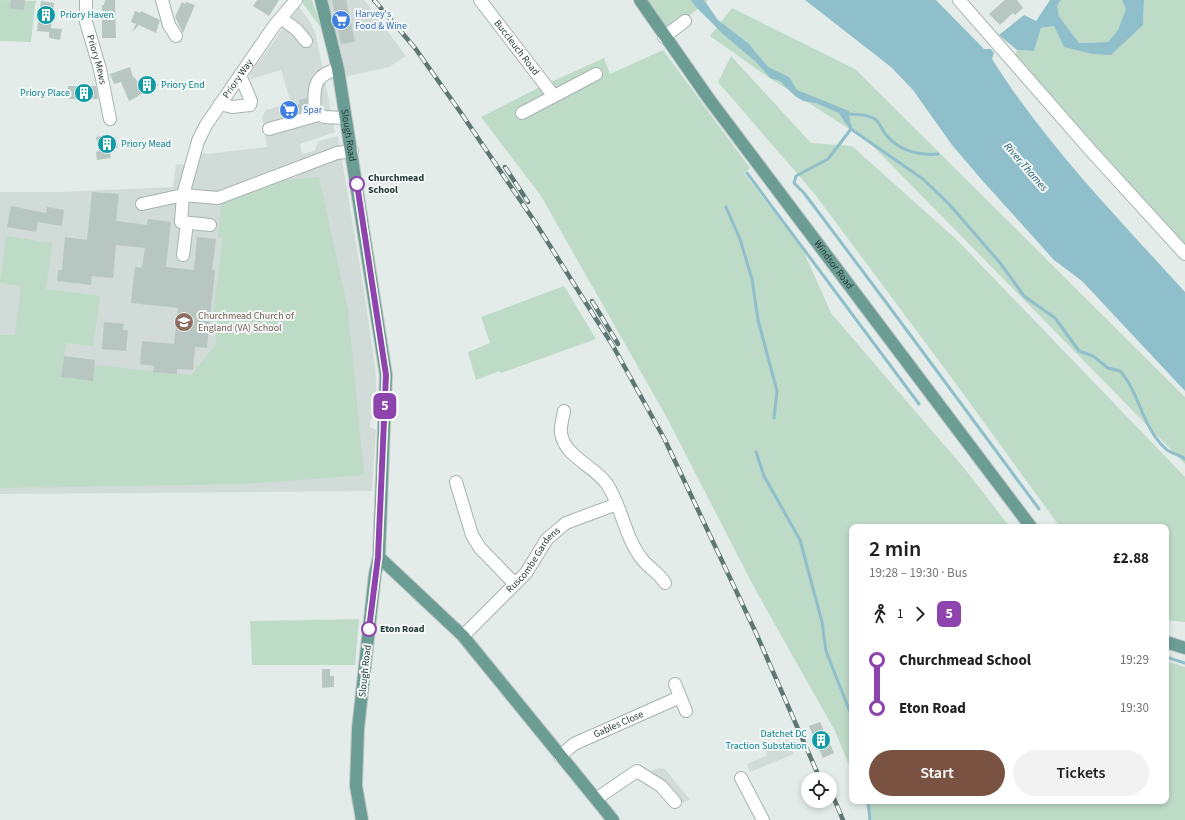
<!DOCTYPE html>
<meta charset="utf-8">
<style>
:root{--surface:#fff;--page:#f2f2f2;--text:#202124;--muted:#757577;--accent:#795242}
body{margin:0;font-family:"Source Sans 3",sans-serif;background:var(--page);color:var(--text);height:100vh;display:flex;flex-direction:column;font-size:15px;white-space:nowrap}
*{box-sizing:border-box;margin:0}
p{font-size:13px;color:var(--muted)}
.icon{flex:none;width:22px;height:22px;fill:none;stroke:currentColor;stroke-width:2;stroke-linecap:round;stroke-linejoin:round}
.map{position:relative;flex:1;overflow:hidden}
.panel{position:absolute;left:849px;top:524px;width:320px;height:280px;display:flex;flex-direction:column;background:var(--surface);border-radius:8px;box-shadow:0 2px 6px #0003}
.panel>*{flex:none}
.badge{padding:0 8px;border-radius:6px;font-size:14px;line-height:26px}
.controls{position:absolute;left:801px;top:772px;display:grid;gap:8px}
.controls a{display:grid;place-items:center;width:36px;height:36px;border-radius:50%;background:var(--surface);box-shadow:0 2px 6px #0003;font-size:20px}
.map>.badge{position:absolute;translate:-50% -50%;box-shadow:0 0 0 2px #fff}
.legs{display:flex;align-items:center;gap:6px;height:44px;padding:0 20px;font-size:13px}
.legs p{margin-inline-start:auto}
.overview{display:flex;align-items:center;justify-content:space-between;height:68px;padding:0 20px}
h1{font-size:22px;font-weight:600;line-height:30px}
.primary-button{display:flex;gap:8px;margin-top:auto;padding:8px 20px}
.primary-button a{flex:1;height:46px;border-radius:24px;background:var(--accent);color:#fff;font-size:16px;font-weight:600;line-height:46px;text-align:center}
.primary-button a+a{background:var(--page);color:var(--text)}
ul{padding:0 20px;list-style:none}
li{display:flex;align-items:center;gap:14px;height:48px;font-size:15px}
li i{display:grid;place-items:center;width:6px;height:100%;margin:0 5px;background:currentColor}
li i::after{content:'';width:10px;height:10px;margin:-5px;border:3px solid;border-radius:50%;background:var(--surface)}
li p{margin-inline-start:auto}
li:first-child i{background:linear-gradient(#0000 50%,currentColor 0)}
li:last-child i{background:linear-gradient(currentColor 50%,#0000 0)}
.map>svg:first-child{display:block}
</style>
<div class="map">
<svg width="1185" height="820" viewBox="0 0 1185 820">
<rect width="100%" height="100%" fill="#e3ece8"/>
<g fill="#d1dbd7">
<polygon points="328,0 364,0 406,56 389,67 344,77"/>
<polygon points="299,7 310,22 316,35 335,132 300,144 302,154 314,151 319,141 338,136 363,285 375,366 377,401 377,415 370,420 370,427 376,430 372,491 0,494 0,192 60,192 173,187 176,164 196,166 197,152 207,154 267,147 262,117 266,110 291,103 281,70 251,79 250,74"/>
<polygon points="787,739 794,754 750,772 747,764 766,756 768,745 773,742 777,744"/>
<polygon points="659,768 665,769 690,800 671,807 650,781 646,773"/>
</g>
<g fill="#bedbc7">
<polygon points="0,0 37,1 35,4 31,42 0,41"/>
<polygon points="302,0 312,0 322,29 301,1"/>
<polygon points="640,0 708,0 664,37"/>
<polygon points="1061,0 1122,0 1127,9 1118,30 1108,42 1079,43 1059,16 1057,6"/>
<polygon points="1144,0 1185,0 1185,254 1013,60 1017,50 1034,51 1041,28 1055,26 1092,54 1143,25"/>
<polygon points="732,8 855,69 1185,397 1185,464 868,141 765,75 710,36"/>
<polygon points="663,50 750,168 744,173 803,250 831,313 964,468 1010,527 852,527 852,772 835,731 755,589 667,418 541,196 481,117 540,87 604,58 610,74"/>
<polygon points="731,56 811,143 852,146 958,241 1185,477 1185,622 1166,620 1166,527 1060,527 954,381 814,193 718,82"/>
<polygon points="319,177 348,310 364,475 243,484 0,488 0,335 15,335 21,286 0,283 6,236 52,243 46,289 100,296 93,346 66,343 61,377 93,381 95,365 191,375 216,344 217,325 212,321 223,238 218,237 222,200 276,181"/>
<polygon points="564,286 596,339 501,373 499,371 476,380 468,352 490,343 481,317"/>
<polygon points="359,619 355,665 252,665 250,621"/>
<polygon points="1166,661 1185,667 1185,820 872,820 864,801 1166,801"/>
</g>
<g fill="#90bfcc">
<polygon points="691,0 704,0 718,20 749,44 768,67 789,77 797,90 849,111 850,122 853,127 846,124 839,113 816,103 803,101 795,96 780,81 770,78 756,62 724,35 696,7"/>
<path d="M805,0h131l48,49h7l3,4 -2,6c54,86 125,158 193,233v99l-103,-110 -28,-21 -73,-81 -29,-34 -39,-55 -22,-23z"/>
<polygon points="1050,0 1061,0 1057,6 1059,16 1079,43 1108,42 1118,30 1126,9 1122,0 1144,0 1143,25 1111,55 1092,54 1064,47 1054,26 1041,28 1034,51 1017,50 999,35 1024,15 1036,21"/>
</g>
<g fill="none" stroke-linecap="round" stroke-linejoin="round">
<g stroke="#90bfcc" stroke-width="3">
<path d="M850,114c8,1 21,0 27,7 4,4 6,11 10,15 13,15 33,20 51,18"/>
<path d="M849,125l2,4 72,50 26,25 52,60 23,32 31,22 24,33 14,5 15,12 12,3c20,22 22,57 46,78 5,5 13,5 19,10"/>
<polyline points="851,129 828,159 796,176 794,183 804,193 891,309 1039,509"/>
<polyline points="747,173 919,404"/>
<polyline points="726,207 740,239 752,279 758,320 777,391 774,418"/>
<polyline points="756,452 764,476 800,540 822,622 826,651 852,717"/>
<polyline points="1166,657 1185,663"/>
<polyline points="868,801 870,820"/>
</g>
</g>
<g fill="#b8c6c1">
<polygon points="11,0 25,0 24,10 10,8"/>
<polygon points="105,0 115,0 116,38 102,38 102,5 104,5"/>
<polygon points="257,0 279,0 269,16 253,6"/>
<polygon points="332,0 346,0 355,42 341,44"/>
<polygon points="1005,0 1017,0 1023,8 1015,15 1013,13 1000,25 989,14"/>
<polygon points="41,1 54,3 51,28 62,29 60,40 49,38 49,32 37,31"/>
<polygon points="182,2 185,4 186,2 195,5 183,33 175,17"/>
<polygon points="135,11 140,13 141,11 160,20 156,33 139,25 132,32 136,24 131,22"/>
<polygon points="130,67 133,77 135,78 141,87 154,79 158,85 129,101 121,82 114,84 110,74"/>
<polygon points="68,86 96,86 98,99 69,99"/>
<polygon points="307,98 307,110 287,116 285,108 300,104 299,100"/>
<polygon points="106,135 107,140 116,138 118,148 109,149 111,158 97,160 96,152 99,151 96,137"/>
<polygon points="92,192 119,194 116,221 147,225 148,219 171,222 166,267 194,270 197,237 216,239 212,270 215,270 207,348 195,347 193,370 177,369 177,374 153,372 154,366 140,364 142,341 174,344 178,308 131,303 135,267 142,268 145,248 116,245 113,278 92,276 91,285 57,281 58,270 62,270 65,237 87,240"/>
<polygon points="11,206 46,213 47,207 64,210 62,226 38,222 36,232 7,227"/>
<polygon points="104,322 124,324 123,330 128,330 126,351 102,349"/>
<polygon points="64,356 95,360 93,381 61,377"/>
<polygon points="322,669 330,669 330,676 334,676 334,687 322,688"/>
<polygon points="820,722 834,753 823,758 809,726"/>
</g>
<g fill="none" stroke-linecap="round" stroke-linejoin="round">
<g stroke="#a6b3af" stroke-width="14">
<g id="minor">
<path id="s1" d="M86,0v22l14,47 10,50"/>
<polyline points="162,0 169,25 176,36"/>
<path id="s2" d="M480,0l73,95"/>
<polyline points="959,0 1092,152 1185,254"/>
<polyline points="281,18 297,30 306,41"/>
<polyline points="664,37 685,21"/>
<path d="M338,69c-25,6 -25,20 -23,43l9,5 21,1"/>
<polyline points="220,104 232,107 250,105 251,101 240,75"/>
<polyline points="522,113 596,74"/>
<polyline points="269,129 318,115"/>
<path id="s3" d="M142,204l41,-9 15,-54 8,-16 68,-99 22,-26"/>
<polyline points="210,225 181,222 183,195 218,198 337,153 352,151"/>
<polyline points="183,255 187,223"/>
<path d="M564,411c-1,7 -4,15 -3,22 3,23 33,33 46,51 15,23 18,54 35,75 7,9 17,14 23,24"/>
<polyline points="456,482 472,535 480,548 515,584"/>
<path id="s4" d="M463,636l63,-63 21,-34 19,-16 51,-19"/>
<polyline points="675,684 686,711"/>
<path id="s5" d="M560,756l14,-12 106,-47"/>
<polyline points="741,778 763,820"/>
<polyline points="596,799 637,771 661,786 675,802"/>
</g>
</g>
<g stroke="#c2c8c7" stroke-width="14">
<g id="major">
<path id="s6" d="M321,0l17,69 48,306 -7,182 -4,17 -17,155 -2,57 6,34"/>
<path id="s7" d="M640,0l69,99 322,428"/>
<polyline points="379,557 463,636 613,820"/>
<polyline points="1166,642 1185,648"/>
</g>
</g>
<use href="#minor" stroke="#fff" stroke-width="12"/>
<use href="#major" stroke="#6b9d94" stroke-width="12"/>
<g stroke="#5f7772" stroke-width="4.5">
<g id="rail">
<polyline points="374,0 415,48 461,113 535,222 613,346 665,440 756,633 820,779"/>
<polyline points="505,167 528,202"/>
<polyline points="592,301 618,344"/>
<polyline points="830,789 843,820"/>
</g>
</g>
<use href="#rail" stroke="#f3f8f6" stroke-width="3" stroke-dasharray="9" stroke-linecap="butt"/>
</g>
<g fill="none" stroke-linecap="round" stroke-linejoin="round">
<g stroke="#fff" stroke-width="9">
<polyline id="line-1" points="357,184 386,375 378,557 369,629"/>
</g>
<use href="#line-1" stroke="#8e44ad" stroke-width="6"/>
</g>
<defs>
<g id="building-disc" transform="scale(1)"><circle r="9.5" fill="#0f9aa8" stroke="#f3f8f6"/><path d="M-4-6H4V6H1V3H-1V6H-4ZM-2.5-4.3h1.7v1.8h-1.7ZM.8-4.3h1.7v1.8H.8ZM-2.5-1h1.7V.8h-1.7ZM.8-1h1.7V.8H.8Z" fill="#fff"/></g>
<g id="supermarket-disc" transform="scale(1)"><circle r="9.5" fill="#3f7fe0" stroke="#f3f8f6"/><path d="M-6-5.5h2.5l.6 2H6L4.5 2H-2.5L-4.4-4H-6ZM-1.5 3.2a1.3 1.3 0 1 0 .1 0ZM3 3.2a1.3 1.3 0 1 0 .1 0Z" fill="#fff"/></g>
<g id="school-disc" transform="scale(1)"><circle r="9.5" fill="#8d6e63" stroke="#f3f8f6"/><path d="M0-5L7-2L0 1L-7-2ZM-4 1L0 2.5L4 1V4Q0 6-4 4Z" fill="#fff"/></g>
</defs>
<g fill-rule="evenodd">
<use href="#building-disc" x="46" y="15"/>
<use href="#supermarket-disc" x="341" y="20"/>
<use href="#building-disc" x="147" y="85"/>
<use href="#building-disc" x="84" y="93"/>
<use href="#supermarket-disc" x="289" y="110"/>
<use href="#building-disc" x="107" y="144"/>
<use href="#school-disc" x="184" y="322"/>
<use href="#building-disc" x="821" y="740"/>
</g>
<g fill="#fff" stroke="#8e44ad" stroke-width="2">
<circle cx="357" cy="184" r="7"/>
<circle cx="369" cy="629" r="7"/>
</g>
<g text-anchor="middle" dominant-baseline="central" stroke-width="4" stroke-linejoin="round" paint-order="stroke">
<g font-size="10" fill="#366cbe" stroke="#f3f8f6" text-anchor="start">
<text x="355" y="14">Harvey's<tspan x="355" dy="12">Food &amp; Wine</tspan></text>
<text x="303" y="110">Spar</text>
</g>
<g font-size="10" fill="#0d838f" stroke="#f3f8f6" text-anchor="start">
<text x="60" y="15">Priory Haven</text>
<text x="161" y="85">Priory End</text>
<text x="70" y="93" text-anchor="end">Priory Place</text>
<text x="121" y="144">Priory Mead</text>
<text x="807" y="734" text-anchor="end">Datchet DC<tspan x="807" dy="12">Traction Substation</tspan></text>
</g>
<g font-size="10" fill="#243b37" stroke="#f3f8f6">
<text stroke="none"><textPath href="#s2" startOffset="60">Buccleuch Road</textPath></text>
<text stroke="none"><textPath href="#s1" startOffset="61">Priory Mews</textPath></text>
<text stroke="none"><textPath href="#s3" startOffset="172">Priory Way</textPath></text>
<text stroke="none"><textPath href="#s6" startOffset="138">Slough Road</textPath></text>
<text stroke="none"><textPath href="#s7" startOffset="328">Windsor Road</textPath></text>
<text stroke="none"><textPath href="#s4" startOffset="104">Ruscombe Gardens</textPath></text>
<text transform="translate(365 671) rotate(-84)">Slough Road</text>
<text stroke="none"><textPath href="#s5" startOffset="67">Gables Close</textPath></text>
</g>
<g font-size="10" font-weight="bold" fill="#243b37" stroke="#f3f8f6" text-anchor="start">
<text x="368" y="178">Churchmead<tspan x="368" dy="12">School</tspan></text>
<text x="380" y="629">Eton Road</text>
</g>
<g font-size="10" fill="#785e54" stroke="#f3f8f6" text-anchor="start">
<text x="198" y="316">Churchmead Church of<tspan x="198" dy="12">England (VA) School</tspan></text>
</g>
<g font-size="11" font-style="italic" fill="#236072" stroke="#f3f8f6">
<text transform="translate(1026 167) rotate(49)">River Thames</text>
</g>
</g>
</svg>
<div class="controls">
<a><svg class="icon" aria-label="locate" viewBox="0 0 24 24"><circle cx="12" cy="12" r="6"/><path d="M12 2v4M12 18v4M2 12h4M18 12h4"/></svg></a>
</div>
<b class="badge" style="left:385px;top:406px;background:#8e44ad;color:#fff">5</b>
<section class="panel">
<div class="overview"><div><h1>2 min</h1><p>19:28 – 19:30 · Bus</p></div><b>£2.88</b></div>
<div class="legs"><svg class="icon" aria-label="walk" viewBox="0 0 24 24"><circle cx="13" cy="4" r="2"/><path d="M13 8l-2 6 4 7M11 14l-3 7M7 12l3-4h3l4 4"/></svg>1<svg class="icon" aria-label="forward" viewBox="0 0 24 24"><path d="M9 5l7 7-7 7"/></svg><b class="badge" style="background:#8e44ad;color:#fff">5</b></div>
<ul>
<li><i style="color:#8e44ad"></i><b>Churchmead School</b><p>19:29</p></li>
<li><i style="color:#8e44ad"></i><b>Eton Road</b><p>19:30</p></li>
</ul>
<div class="primary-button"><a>Start</a><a>Tickets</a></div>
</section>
</div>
